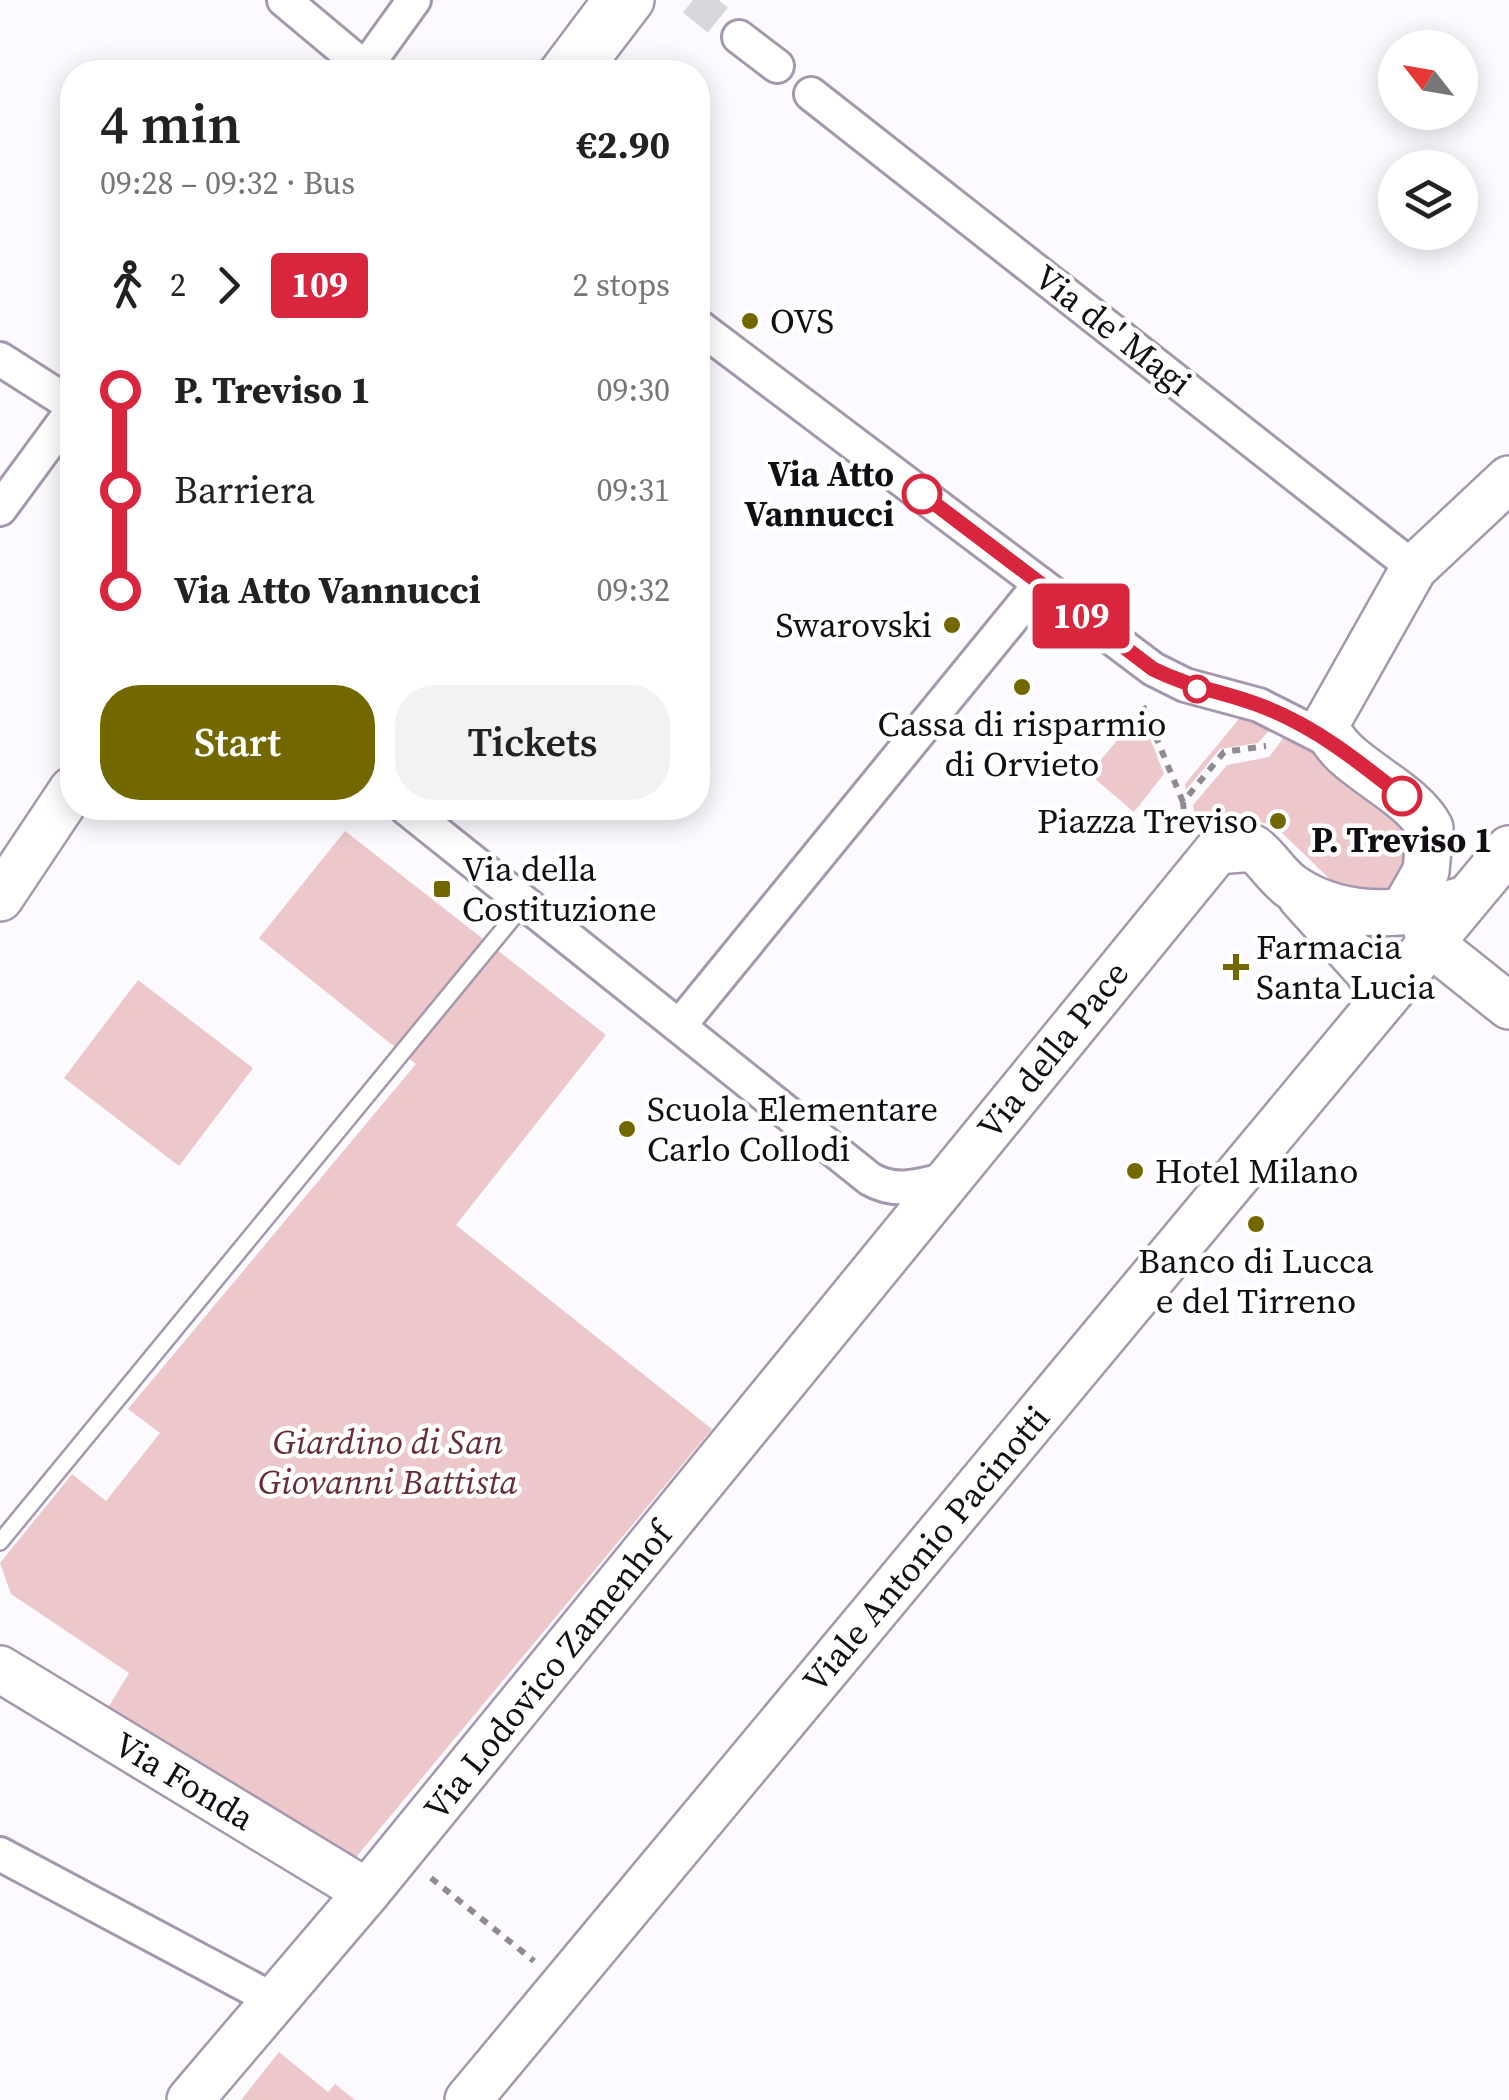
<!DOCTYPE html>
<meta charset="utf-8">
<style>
:root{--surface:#fff;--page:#f2f2f2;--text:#222;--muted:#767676;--accent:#736800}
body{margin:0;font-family:"Source Serif 4",serif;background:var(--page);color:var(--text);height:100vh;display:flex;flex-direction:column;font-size:38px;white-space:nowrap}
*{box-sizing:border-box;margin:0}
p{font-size:32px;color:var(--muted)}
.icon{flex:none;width:55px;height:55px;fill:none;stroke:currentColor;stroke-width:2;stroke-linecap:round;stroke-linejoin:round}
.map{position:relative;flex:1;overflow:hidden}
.details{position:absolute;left:60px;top:60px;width:650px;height:760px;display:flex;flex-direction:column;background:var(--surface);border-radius:40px;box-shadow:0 5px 25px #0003}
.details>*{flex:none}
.badge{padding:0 20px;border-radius:8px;font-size:35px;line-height:65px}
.needle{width:65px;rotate:301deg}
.tools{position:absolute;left:1378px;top:30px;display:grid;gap:20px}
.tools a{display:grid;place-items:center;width:100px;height:100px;border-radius:50%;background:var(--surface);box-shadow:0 5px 25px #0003;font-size:50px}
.map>.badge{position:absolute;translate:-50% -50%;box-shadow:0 0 0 5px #fff}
.legs{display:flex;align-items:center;gap:15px;height:110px;padding:0 40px;font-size:32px}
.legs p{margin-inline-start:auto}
.summary{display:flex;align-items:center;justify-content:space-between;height:170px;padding:0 40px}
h1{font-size:55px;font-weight:600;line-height:75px}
.button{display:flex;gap:20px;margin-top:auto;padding:20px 40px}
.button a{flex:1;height:115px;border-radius:40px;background:var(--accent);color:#fff;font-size:40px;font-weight:600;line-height:115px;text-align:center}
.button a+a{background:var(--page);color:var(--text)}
ul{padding:0 40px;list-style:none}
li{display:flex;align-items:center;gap:35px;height:100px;font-size:38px}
li i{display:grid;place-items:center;width:15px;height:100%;margin:0 12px;background:currentColor}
li i::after{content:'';width:25px;height:25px;margin:-12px;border:8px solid;border-radius:50%;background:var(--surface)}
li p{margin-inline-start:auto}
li:first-child i{background:linear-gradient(#0000 50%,currentColor 0)}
li:last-child i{background:linear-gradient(currentColor 50%,#0000 0)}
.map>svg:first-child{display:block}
</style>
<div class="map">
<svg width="1509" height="2100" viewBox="0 0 1509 2100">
<rect width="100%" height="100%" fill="#fdfaff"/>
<g fill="#ecc8cb">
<polygon points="1140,713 1164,774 1134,812 1089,774"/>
<polygon points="1244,713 1277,722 1258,743 1220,749 1186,790 1185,784"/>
<polygon points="1290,729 1410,824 1415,848 1392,889 1378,895 1338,887 1279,830 1264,823 1228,819 1205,826 1198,833 1193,805 1227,765 1269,757"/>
<polygon points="345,831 606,1035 456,1225 712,1429 353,1861 106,1711 129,1673 11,1594 0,1563 72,1474 106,1501 160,1433 128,1409 416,1064 259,938"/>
<polygon points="138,980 253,1068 179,1166 64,1078"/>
<polygon points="279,2052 328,2092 335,2084 355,2100 241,2100"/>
</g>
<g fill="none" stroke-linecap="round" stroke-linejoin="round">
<polyline stroke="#dad7dc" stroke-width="32" stroke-dasharray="32 16" stroke-linecap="butt" points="693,0 739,37"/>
<g stroke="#a598ae" stroke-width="20">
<g id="lane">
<polyline points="544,72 598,0"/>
<polyline points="0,1542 525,903"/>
</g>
</g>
<g stroke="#a598ae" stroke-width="38">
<g id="street">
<polyline points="284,0 370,72"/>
<polyline points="739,37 777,66"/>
<polyline points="365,68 414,0"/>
<polyline points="811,94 1414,568"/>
<polyline points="698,326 1153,669 1185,685 1259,705 1336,744"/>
<polyline points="0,359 72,405"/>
<polyline points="0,509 72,411"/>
<path d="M406,808l464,371c26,15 49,7 77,0"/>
<polyline points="680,1025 1040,584"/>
<polyline points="0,1854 274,2000"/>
</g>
</g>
<g stroke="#a598ae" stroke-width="50">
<g id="secondary">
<polyline points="576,72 631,0"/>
<polyline points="1301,897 1367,970 1385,998"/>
<polyline points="0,898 72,790"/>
<path d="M1405,908l21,-37 4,-43c-21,-41 -94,-63 -104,-104l88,-156 95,-89"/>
<polyline points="1423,915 1430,943 1509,1006"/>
<polyline points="0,1669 367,1892"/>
<path d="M190,2100l177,-208 850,-1041 36,-3c15,11 23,28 39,39 51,35 117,29 174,12"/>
<polyline points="468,2100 1509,849"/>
</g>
</g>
<g stroke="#8f8b91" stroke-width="6" stroke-dasharray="8 8" stroke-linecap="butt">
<polyline points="1143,706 1183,802"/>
<polyline points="1185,825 1183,802 1224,752 1266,746"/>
<polyline points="431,1878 534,1961"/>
</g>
<use href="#lane" stroke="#fff" stroke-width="15"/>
<use href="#street" stroke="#fff" stroke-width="32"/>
<use href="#secondary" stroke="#fff" stroke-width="45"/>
</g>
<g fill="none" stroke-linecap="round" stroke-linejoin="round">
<g stroke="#fff" stroke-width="22">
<path id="line-1" d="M922,494l231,175c40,20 74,23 111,38 53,21 94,54 138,89"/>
</g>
<use href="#line-1" stroke="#d7263d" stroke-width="15"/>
</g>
<g fill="#736800" stroke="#fff" stroke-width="4">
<circle cx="750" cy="321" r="10"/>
<circle cx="952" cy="625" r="10"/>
<circle cx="1022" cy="687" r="10"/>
<circle cx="1278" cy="821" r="10"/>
<rect x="432" y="879" width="20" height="20" rx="5"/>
<path d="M1231 952h10v10h10v10h-10v10h-10v-10h-10v-10h10z"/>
<circle cx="627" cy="1129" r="10"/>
<circle cx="1135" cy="1171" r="10"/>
<circle cx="1256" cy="1224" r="10"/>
</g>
<g fill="#fff" stroke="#d7263d" stroke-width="5">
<circle cx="922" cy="494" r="18"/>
<circle cx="1197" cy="689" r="12"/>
<circle cx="1402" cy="796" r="18"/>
</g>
<g text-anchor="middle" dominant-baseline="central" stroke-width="9" stroke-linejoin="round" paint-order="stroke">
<g font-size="35" fill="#130e16" stroke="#fff" text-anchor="start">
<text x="770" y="321">OVS</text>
<text x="932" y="625" text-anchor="end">Swarovski</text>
<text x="1022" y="724" text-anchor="middle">Cassa di risparmio<tspan x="1022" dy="40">di Orvieto</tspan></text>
<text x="1258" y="821" text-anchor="end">Piazza Treviso</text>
<text x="462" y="869">Via della<tspan x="462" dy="40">Costituzione</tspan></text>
<text x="1256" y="947">Farmacia<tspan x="1256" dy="40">Santa Lucia</tspan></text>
<text x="647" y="1109">Scuola Elementare<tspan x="647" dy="40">Carlo Collodi</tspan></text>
<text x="1155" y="1171">Hotel Milano</text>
<text x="1256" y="1261" text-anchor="middle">Banco di Lucca<tspan x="1256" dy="40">e del Tirreno</tspan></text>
</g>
<g font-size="35" fill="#130e16" stroke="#fff">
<text transform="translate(1113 330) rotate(38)">Via de' Magi</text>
<text transform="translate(1053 1050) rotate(-51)">Via della Pace</text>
<text transform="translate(926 1549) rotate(-50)">Viale Antonio Pacinotti</text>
<text transform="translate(548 1671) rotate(-51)">Via Lodovico Zamenhof</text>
<text transform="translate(184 1781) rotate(31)">Via Fonda</text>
</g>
<g font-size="35" font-weight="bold" fill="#130e16" stroke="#fff" text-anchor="end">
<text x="894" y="474">Via Atto<tspan x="894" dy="40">Vannucci</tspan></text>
<text x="1402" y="840" text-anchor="middle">P. Treviso 1</text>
</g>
<g font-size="35" font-style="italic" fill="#672d35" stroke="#fff">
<text x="388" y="1442">Giardino di San<tspan x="388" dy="40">Giovanni Battista</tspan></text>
</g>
</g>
</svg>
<div class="tools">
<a><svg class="needle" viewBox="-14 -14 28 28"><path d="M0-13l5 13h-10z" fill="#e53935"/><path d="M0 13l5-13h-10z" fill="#767676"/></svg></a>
<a><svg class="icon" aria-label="layers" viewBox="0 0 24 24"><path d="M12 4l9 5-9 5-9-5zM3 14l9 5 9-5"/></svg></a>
</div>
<b class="badge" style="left:1081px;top:616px;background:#d7263d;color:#fff">109</b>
<section class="details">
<div class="summary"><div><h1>4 min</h1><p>09:28 – 09:32 · Bus</p></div><b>€2.90</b></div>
<div class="legs"><svg class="icon" aria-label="walk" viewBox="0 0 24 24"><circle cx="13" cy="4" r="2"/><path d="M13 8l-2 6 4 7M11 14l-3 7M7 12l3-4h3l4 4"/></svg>2<svg class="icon" aria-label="forward" viewBox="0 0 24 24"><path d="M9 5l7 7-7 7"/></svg><b class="badge" style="background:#d7263d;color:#fff">109</b><p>2 stops</p></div>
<ul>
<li><i style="color:#d7263d"></i><b>P. Treviso 1</b><p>09:30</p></li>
<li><i style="color:#d7263d"></i><span>Barriera</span><p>09:31</p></li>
<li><i style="color:#d7263d"></i><b>Via Atto Vannucci</b><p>09:32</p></li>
</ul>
<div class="button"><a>Start</a><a>Tickets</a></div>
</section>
</div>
